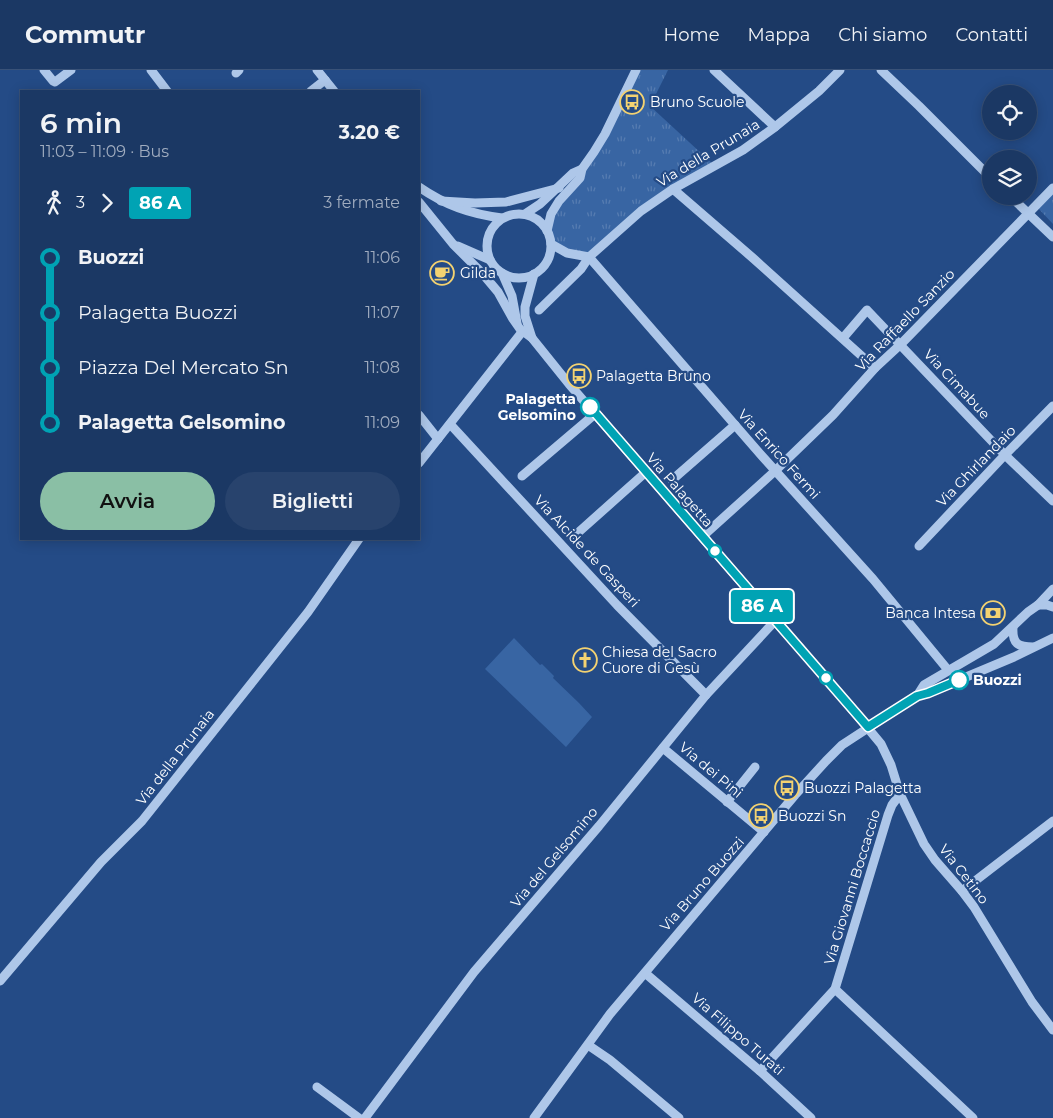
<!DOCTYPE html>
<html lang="it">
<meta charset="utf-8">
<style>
:root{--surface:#1b3864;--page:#28436d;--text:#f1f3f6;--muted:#a0acbf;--line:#395278;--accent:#8abfa5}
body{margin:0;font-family:Montserrat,sans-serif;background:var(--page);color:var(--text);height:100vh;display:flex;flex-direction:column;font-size:19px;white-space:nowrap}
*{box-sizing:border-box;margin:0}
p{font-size:16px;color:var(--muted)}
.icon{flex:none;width:28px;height:28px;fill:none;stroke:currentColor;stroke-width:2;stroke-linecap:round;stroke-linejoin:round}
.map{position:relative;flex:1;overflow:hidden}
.drawer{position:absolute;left:20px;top:20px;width:400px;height:450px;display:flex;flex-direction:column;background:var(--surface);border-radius:0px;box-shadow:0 2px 12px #0003,0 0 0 1px var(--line)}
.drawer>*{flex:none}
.badge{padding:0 10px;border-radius:4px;font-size:18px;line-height:32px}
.buttons{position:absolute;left:982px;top:15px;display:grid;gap:10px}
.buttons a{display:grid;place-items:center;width:55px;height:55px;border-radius:50%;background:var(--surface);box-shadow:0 2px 12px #0003,0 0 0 1px var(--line);font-size:25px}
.map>.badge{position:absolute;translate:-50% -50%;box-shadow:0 0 0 2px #fff}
.legs{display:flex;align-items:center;gap:8px;height:55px;padding:0 20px;font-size:16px}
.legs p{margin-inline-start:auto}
.summary{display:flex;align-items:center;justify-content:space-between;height:85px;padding:0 20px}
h1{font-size:28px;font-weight:600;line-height:38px}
.cta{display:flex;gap:10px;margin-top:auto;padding:10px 20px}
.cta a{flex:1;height:58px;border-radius:30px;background:var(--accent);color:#111;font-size:20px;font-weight:600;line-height:58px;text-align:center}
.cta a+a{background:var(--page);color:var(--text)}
ul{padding:0 20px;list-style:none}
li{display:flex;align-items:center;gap:18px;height:55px;font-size:19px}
li i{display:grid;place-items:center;width:8px;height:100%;margin:0 6px;background:currentColor}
li i::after{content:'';width:12px;height:12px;margin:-6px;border:4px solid;border-radius:50%;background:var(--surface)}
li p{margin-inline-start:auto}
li:first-child i{background:linear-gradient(#0000 50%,currentColor 0)}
li:last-child i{background:linear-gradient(currentColor 50%,#0000 0)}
header{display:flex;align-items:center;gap:30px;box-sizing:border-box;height:70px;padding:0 25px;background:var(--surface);border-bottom:1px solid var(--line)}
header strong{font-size:24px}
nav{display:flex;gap:28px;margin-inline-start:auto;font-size:18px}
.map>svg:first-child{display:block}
</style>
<header>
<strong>Commutr</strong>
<nav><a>Home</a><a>Mappa</a><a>Chi siamo</a><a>Contatti</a></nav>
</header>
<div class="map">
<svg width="1053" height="1048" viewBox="0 0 1053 1048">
<defs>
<pattern id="grass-tufts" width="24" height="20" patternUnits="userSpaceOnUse" patternTransform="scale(1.25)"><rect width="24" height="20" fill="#3865a3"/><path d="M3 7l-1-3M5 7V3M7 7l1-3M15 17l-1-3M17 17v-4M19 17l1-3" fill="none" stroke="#567cb1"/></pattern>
</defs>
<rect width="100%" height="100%" fill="#244b86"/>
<g fill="url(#grass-tufts)">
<polygon points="636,0 668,0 650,36 715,96 673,119 589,187 551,174 547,161 549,153 575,114"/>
<polygon points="1053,121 1053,154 1037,137"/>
</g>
<polygon fill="#3865a3" points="514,568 540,595 542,594 554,606 553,608 579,633 592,647 566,677 485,599"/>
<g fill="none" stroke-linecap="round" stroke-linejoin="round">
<g stroke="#aec7e9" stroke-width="9">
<polyline points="44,0 53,11 55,12 71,0"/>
<polyline points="151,0 167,21"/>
<polyline points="317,0 334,21"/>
<polyline points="714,0 775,57"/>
<polyline points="881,0 919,36 991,108"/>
<polyline points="236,3 239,0"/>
<polyline points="311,21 325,10"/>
<path d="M419,117c26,18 51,27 83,31"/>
<polyline points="673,119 754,189 875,298"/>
<polyline points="1010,126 1053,167"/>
<polyline points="441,131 475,133 506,132 559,118"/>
<polyline points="419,132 453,174 482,203 498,222 513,249 520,259 532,268 569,314 775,551 826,608 881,674 891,695 900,724 924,774 935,790 962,821 974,837 1032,932 1053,960"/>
<polyline points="525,144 540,134 573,103 582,99"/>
<circle cx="519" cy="176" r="32"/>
<polyline points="547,161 551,144 559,131 580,108 582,99 594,82 605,64 636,0"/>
<polyline points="551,174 567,183 589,187"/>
<polyline points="458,176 490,190"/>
<polyline points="589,187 762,386 873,509 948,600"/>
<polyline points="502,203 512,226 517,253"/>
<polyline points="539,240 581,199 589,187 641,141 673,119 743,80 775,57 819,21 840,0"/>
<polyline points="532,268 525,246 525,237 534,204"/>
<polyline points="843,268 867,240 1005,385 1053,431"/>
<polyline points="419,345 438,369"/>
<polyline points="450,354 617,535 706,625"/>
<polyline points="419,393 522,262"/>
<polyline points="522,406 595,344"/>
<polyline points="672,410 735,355"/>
<polyline points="702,467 775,401 833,345 875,298 901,274 1053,118"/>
<polyline points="572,468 646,402"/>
<polyline points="919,476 1001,389 1053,336"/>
<polyline points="1038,535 1047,535 1053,537"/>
<path d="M1013,557c-1,17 5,20 20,20"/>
<polyline points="917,626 924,615 994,574 1028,542 1038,535 1053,519"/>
<polyline points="663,678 764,762"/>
<polyline points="727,732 755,697"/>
<polyline points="962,821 1053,751"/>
<polyline points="645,903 760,1001 811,1048"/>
<polyline points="0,911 101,792 142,751 308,542 359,469"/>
<polyline points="835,919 973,1048"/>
<polyline points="588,975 610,990 679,1048"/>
<polyline points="760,1001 835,919 888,745 892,735 900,724"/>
<polyline points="317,1017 359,1048"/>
<polyline points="365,1048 474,902 599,756 706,625 775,551"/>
<polyline points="534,1048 610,944 795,725 826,691 842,675 917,626 928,623 1014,587 1053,568"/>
</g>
</g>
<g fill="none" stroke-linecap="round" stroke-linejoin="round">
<g stroke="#fff" stroke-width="11">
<polyline id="line-1" points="590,337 868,657 917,626 928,623 959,610"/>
</g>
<use href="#line-1" stroke="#00a3b4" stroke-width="8"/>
</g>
<defs>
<g id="bus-ring" transform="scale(1.25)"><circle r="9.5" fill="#244b86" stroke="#f3d271" stroke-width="1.5"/><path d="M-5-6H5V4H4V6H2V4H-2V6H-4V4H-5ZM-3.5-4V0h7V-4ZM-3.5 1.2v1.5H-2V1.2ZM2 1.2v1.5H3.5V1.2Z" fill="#f3d271"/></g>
<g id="cafe-ring" transform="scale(1.25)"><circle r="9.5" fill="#244b86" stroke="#f3d271" stroke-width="1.5"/><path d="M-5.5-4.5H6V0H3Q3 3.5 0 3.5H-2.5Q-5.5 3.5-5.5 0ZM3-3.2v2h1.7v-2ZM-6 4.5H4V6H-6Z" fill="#f3d271"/></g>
<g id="bank-ring" transform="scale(1.25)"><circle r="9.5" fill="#244b86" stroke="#f3d271" stroke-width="1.5"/><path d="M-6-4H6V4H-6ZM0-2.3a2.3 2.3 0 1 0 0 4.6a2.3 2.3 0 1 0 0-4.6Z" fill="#f3d271"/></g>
<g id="church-ring" transform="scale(1.25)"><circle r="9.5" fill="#244b86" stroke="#f3d271" stroke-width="1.5"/><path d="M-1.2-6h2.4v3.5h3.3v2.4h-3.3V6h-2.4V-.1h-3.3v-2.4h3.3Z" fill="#f3d271"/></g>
</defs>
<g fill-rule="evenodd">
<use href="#bus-ring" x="632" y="32"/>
<use href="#cafe-ring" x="442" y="203"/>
<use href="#bus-ring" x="579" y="306"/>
<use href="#bank-ring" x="993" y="543"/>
<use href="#church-ring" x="585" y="590"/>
<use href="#bus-ring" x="787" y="718"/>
<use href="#bus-ring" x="761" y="746"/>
</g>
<g fill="#fff" stroke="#00a3b4" stroke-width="2.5">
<circle cx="590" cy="337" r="9"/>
<circle cx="715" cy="481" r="6"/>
<circle cx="826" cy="608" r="6"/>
<circle cx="959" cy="610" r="9"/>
</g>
<g text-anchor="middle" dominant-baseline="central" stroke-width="4.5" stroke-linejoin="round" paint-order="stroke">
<g font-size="14" fill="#fff" stroke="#244b86" text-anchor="start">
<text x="650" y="32">Bruno Scuole</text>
<text x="460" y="203">Gilda</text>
<text x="596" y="306">Palagetta Bruno</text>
<text x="976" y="543" text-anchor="end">Banca Intesa</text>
<text x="602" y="582">Chiesa del Sacro<tspan x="602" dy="16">Cuore di Gesù</tspan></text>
<text x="804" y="718">Buozzi Palagetta</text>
<text x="778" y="746">Buozzi Sn</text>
</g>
<g font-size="14" fill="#fff" stroke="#244b86">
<text transform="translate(708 83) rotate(-31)">Via della Prunaia</text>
<text transform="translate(905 250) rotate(-46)">Via Raffaello Sanzio</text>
<text transform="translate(957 314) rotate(47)">Via Cimabue</text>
<text transform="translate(779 384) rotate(48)">Via Enrico Fermi</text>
<text transform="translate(976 396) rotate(-46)">Via Ghirlandaio</text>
<text transform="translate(680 420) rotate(49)">Via Palagetta</text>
<text transform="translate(587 481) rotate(47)">Via Alcide de Gasperi</text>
<text transform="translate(175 687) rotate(-52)">Via della Prunaia</text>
<text transform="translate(711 700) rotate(40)">Via dei Pini</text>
<text transform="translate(554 787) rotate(-50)">Via del Gelsomino</text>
<text transform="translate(964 804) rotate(52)">Via Cetino</text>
<text transform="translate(702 814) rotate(-49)">Via Bruno Buozzi</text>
<text transform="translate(852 817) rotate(-73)">Via Giovanni Boccaccio</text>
<text transform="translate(738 964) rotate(41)">Via Filippo Turati</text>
</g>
<g font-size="14" font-weight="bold" fill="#fff" stroke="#244b86" text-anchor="end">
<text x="576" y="329">Palagetta<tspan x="576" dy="16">Gelsomino</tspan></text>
<text x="973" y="610" text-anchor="start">Buozzi</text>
</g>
</g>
</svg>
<div class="buttons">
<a><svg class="icon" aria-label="locate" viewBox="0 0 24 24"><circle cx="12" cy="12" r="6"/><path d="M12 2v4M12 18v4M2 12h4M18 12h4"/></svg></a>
<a><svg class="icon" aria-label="layers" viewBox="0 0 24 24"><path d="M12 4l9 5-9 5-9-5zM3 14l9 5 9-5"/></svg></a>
</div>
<b class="badge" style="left:762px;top:536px;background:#00a3b4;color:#fff">86 A</b>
<section class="drawer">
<div class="summary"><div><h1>6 min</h1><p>11:03 – 11:09 · Bus</p></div><b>3.20 €</b></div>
<div class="legs"><svg class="icon" aria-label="walk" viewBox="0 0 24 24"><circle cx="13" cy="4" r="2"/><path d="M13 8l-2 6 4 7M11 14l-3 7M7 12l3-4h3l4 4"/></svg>3<svg class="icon" aria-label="forward" viewBox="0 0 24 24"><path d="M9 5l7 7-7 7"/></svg><b class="badge" style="background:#00a3b4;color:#fff">86 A</b><p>3 fermate</p></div>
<ul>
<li><i style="color:#00a3b4"></i><b>Buozzi</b><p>11:06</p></li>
<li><i style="color:#00a3b4"></i><span>Palagetta Buozzi</span><p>11:07</p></li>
<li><i style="color:#00a3b4"></i><span>Piazza Del Mercato Sn</span><p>11:08</p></li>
<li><i style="color:#00a3b4"></i><b>Palagetta Gelsomino</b><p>11:09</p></li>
</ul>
<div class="cta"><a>Avvia</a><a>Biglietti</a></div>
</section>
</div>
